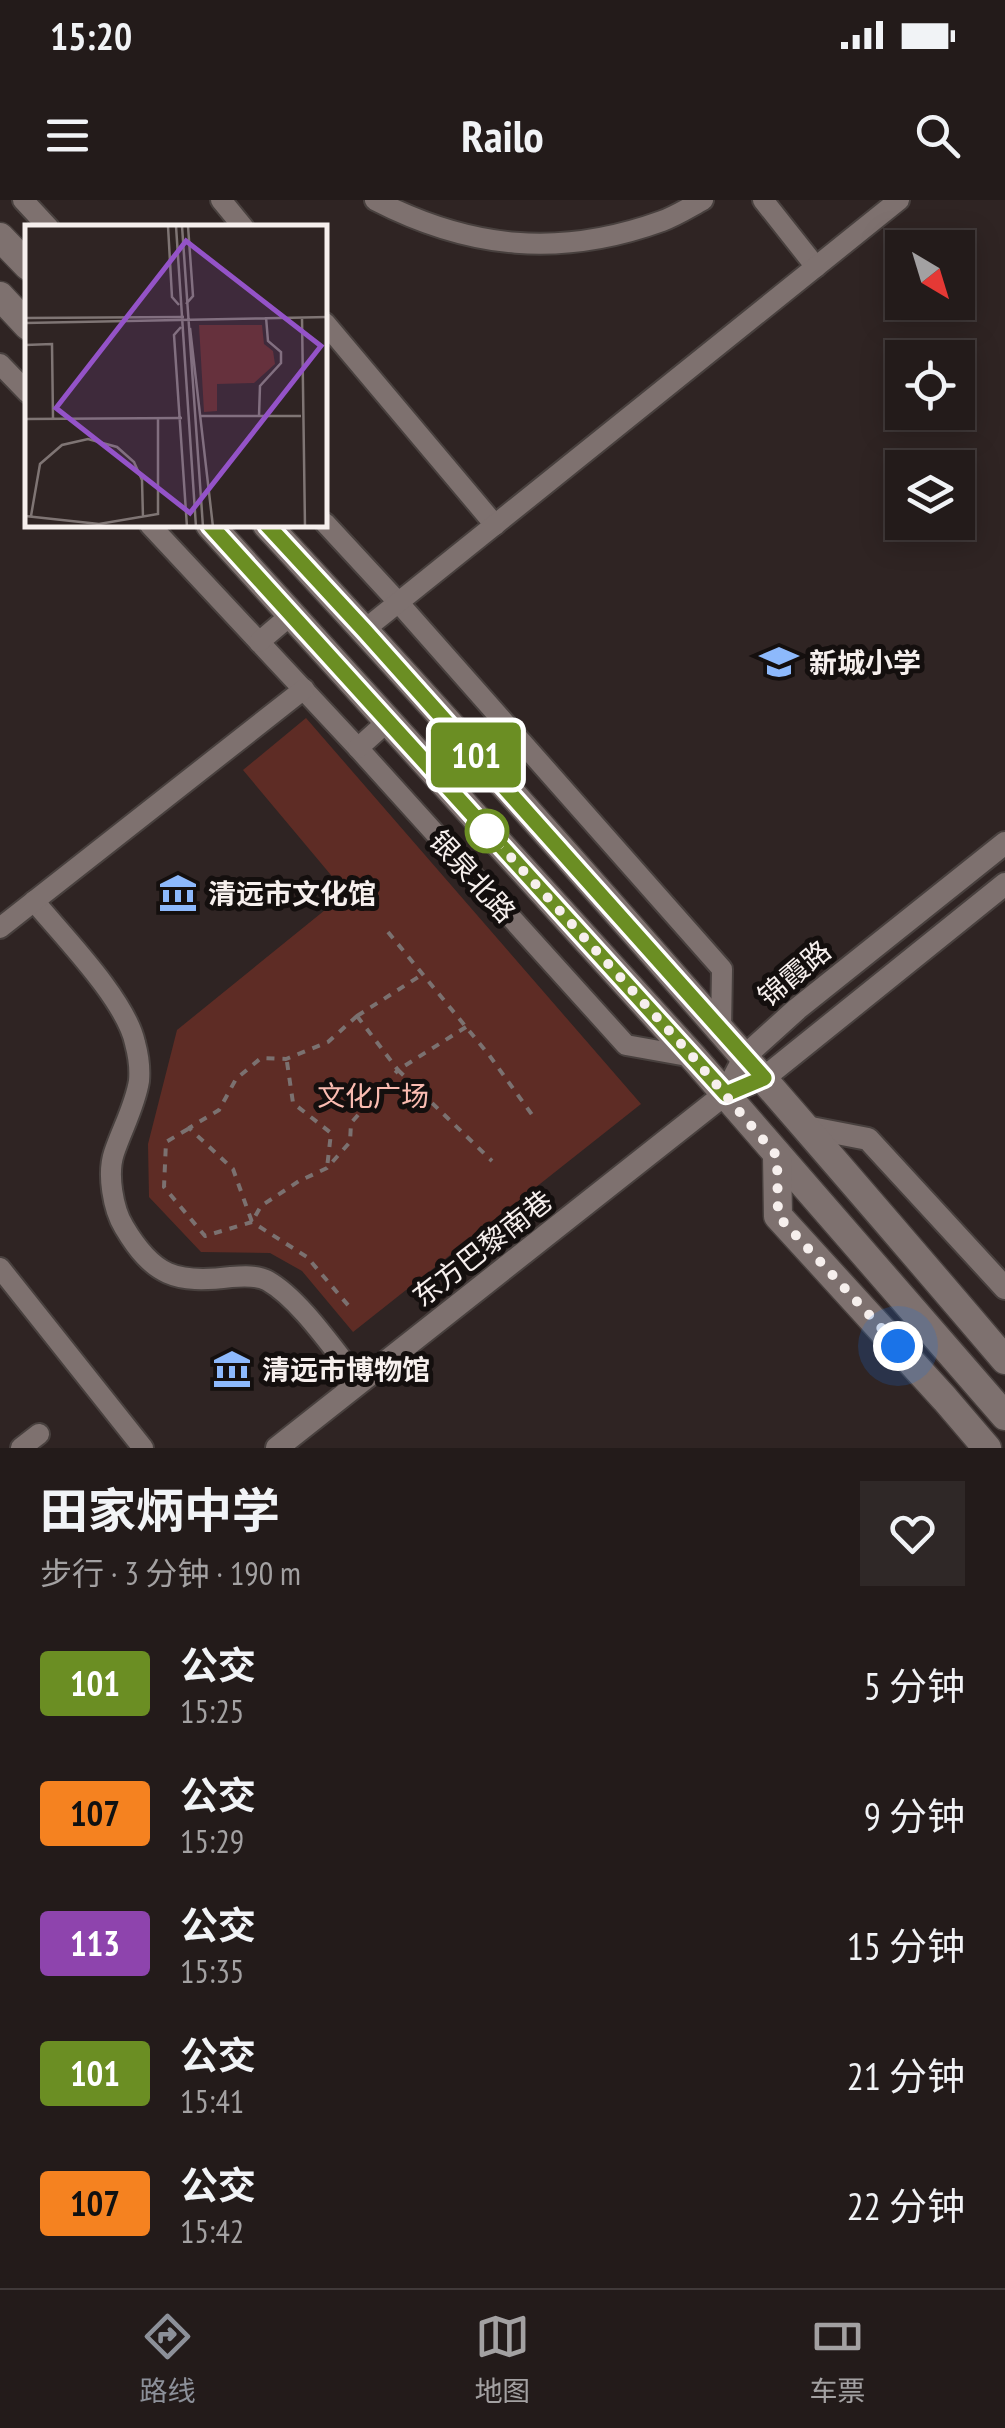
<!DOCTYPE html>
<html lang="zh">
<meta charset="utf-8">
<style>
:root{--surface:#231b1a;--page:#2f2827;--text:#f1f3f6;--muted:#a3a1a2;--line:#403939;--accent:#8c9099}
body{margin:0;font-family:"PT Sans Narrow","Noto Sans SC",sans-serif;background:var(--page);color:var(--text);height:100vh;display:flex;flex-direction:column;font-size:38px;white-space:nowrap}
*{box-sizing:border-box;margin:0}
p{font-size:32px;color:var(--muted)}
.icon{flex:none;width:55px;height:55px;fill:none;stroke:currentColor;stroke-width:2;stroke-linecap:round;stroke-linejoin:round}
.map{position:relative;height:1248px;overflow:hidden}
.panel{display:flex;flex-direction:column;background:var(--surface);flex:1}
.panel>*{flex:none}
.badge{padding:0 20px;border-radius:8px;font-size:35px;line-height:65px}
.needle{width:65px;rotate:142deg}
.buttons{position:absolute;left:885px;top:30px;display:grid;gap:20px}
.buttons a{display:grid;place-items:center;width:90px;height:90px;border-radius:0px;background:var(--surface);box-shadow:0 5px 25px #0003,0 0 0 2px var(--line);font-size:50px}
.you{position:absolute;width:50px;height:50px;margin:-25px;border:8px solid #fff;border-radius:50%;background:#1a73e8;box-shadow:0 0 0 15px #1a73e833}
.map>.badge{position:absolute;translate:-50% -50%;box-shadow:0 0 0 5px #fff}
.round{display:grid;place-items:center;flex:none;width:105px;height:105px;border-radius:0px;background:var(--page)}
.headline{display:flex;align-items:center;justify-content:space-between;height:170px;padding:0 40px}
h1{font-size:48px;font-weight:700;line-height:75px}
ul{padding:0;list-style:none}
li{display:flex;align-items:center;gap:30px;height:130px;padding:0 40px}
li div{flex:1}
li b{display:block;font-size:38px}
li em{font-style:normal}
li .badge{min-width:110px;font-weight:700;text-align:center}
.status{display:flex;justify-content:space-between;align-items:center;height:70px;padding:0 50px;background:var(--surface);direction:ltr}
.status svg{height:28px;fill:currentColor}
header{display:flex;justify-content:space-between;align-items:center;height:130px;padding:0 40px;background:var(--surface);font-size:45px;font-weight:700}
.tabs{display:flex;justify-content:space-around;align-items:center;height:140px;border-top:2px solid var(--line);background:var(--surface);font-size:28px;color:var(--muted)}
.tabs a{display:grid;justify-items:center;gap:5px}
.tabs .on{color:var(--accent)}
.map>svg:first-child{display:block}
</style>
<div class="status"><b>15:20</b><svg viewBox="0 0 49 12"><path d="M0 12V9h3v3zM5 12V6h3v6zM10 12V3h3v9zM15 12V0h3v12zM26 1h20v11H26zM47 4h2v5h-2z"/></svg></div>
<header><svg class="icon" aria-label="menu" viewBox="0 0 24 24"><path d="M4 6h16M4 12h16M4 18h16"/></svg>Railo<svg class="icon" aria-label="search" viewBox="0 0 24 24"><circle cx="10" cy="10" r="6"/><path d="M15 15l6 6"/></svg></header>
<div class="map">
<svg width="1005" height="1248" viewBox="0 0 1005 1248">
<rect width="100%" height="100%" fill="#2f2423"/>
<polygon fill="#5e2c25" points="306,518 641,904 353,1132 302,1071 270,1053 201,1052 149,997 148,944 177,830 346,693 243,570"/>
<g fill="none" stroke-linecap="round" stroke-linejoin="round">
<g stroke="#48403e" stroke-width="24">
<g id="minor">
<polyline points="23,0 49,28"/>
<polyline points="221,0 244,28"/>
<path d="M375,0c95,49 185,58 287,21 14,-5 28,-14 41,-21"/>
<polyline points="763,0 816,67"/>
<polyline points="325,123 495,325"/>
<polyline points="0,164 28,193"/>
<polyline points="325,323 398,402 722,769 721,830"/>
<polyline points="150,325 358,548 626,845 693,857"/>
<polyline points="364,430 899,0"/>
<polyline points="259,442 292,414"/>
<polyline points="358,548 388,521"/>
<path d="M34,701c29,35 92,99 101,142 3,11 5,27 4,38 -4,25 -17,48 -25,72 -7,21 -1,56 10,74 29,49 52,57 107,50 12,-1 27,-2 37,4 33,19 67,71 92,101"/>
<polyline points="0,728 304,489"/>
<polyline points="0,1068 143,1248"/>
<polyline points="21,1248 39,1234"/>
</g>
</g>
<g stroke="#48403e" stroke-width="26">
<g id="tertiary">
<polyline points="725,894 745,856 797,809 1005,643"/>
<polyline points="806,927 868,939 1005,1088"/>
<polyline points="277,1248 725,894 764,878 1005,684"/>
</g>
</g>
<g stroke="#48403e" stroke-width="31">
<g id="secondary">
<polyline points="0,37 28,66"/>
<polyline points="0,96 28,126"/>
<polyline points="210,325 693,857 1005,1216"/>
<path d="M267,325c253,272 497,552 738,835"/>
<polyline points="777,956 778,1016 945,1199 987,1248"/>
</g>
</g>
<g stroke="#7b7170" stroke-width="4" stroke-dasharray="8 8" stroke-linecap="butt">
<polyline points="388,732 489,855 533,916"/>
<polygon points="357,816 398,870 351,923 350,942 327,968 299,981 261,1006 252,1022 233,969 189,928 219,910 236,879 261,858 286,859 328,842"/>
<polyline points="357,816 423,774"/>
<polyline points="466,827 398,870 492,961"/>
<polyline points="287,862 293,903 331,933 327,968"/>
<polyline points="188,929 166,942 164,987 205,1036 252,1022 307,1057 353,1111"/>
</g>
<use href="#minor" stroke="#7e716f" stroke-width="20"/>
<use href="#tertiary" stroke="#7e716f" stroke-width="22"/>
<use href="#secondary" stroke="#7e716f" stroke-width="28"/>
</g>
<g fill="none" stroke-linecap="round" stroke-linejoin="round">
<g stroke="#fff" stroke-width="22">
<polyline id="line" points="210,325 726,894 764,878 364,430 267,325"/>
</g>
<use href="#line" stroke="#6b8e23" stroke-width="15"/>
<polyline stroke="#f6efed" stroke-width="10" stroke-dasharray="0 18" points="487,631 693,857 777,956 778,1016 898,1146"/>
</g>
<defs>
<g id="school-bare" transform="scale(3)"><path d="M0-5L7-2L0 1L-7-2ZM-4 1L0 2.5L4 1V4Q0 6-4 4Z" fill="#8db9fc" stroke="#140f0e" stroke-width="2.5" paint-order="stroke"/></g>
<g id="museum-bare" transform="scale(3)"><path d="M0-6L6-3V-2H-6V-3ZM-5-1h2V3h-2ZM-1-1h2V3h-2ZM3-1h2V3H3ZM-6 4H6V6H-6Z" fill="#8db9fc" stroke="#140f0e" stroke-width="2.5" paint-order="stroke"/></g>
</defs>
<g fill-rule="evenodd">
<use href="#school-bare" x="779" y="462"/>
<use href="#museum-bare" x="178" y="693"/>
<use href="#museum-bare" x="232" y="1169"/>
</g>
<circle fill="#fff" stroke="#6b8e23" stroke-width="5" cx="487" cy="631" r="20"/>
<g text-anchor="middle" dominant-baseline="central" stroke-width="10" stroke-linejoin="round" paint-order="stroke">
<g font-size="28" font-weight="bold" fill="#f6efed" stroke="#140f0e" text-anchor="start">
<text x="809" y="462">新城小学</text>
<text x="208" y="693">清远市文化馆</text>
<text x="262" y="1169">清远市博物馆</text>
</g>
<g font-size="28" fill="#f6efed" stroke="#140f0e">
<text transform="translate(473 676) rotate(48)">银泉北路</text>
<text transform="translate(794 773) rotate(-40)">锦霞路</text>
<text transform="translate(482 1048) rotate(-38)">东方巴黎南巷</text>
</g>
<g font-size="28" fill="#fabcb1" stroke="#140f0e">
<text x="373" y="895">文化广场</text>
</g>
</g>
<g transform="translate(25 25)">
<rect width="302" height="302" fill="#2f2423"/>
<path d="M174,100h63l2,19 9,7 2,13 -21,19 -37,1v27l-13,1z" fill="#5e2c25"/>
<path fill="none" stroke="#7f7574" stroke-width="2.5" d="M143,1l4,71 7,8M151,1l20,301M157,1l21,301M161,79l7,-8 -5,-70M277,92l3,210M0,93l159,-1M0,98l303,-6M156,102l-7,8 13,192M165,103l23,199M0,120l27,-1 1,75M176,191h100M234,191l1,-30 21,-23v-11l-13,-11 -2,-24M0,194l157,-1M0,291l74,8 59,-10v-96M6,291l9,-52 22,-19 26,-6 29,8 17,15 8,18 1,38"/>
<path fill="#9453c8" fill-opacity="0.15" stroke="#9453c8" stroke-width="5" d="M161,16l135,105 -131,167 -134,-105z"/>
<rect width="302" height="302" fill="none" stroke="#f6efed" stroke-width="5"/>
</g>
</svg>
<div class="buttons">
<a><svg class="needle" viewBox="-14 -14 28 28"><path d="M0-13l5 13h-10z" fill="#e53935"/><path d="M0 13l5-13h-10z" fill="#a3a1a2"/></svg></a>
<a><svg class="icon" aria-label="locate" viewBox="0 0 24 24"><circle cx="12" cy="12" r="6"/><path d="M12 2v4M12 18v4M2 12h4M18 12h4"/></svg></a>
<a><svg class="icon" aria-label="layers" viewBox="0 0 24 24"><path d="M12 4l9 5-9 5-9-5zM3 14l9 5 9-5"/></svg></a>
</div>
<div class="you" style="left:898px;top:1146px"></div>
<b class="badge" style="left:476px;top:555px;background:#6b8e23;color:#fff">101</b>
</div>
<section class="panel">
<div class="headline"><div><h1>田家炳中学</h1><p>步行 · 3 分钟 · 190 m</p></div><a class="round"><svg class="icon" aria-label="heart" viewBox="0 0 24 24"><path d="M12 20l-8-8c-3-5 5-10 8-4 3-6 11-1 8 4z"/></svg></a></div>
<ul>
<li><span class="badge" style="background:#6b8e23;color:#fff">101</span><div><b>公交</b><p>15:25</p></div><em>5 分钟</em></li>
<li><span class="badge" style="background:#f58220;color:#111">107</span><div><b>公交</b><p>15:29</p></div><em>9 分钟</em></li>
<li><span class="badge" style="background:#8e44ad;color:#fff">113</span><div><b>公交</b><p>15:35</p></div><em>15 分钟</em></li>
<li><span class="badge" style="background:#6b8e23;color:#fff">101</span><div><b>公交</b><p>15:41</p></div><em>21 分钟</em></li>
<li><span class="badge" style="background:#f58220;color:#111">107</span><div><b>公交</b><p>15:42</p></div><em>22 分钟</em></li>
</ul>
</section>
<nav class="tabs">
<a class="on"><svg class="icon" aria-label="directions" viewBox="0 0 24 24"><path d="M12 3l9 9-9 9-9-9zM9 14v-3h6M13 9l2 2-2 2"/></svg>路线</a>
<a><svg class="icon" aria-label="map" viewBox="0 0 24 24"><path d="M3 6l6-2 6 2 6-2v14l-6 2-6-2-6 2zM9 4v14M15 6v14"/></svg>地图</a>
<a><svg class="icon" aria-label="tickets" viewBox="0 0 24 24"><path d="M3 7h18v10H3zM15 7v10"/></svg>车票</a>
</nav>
